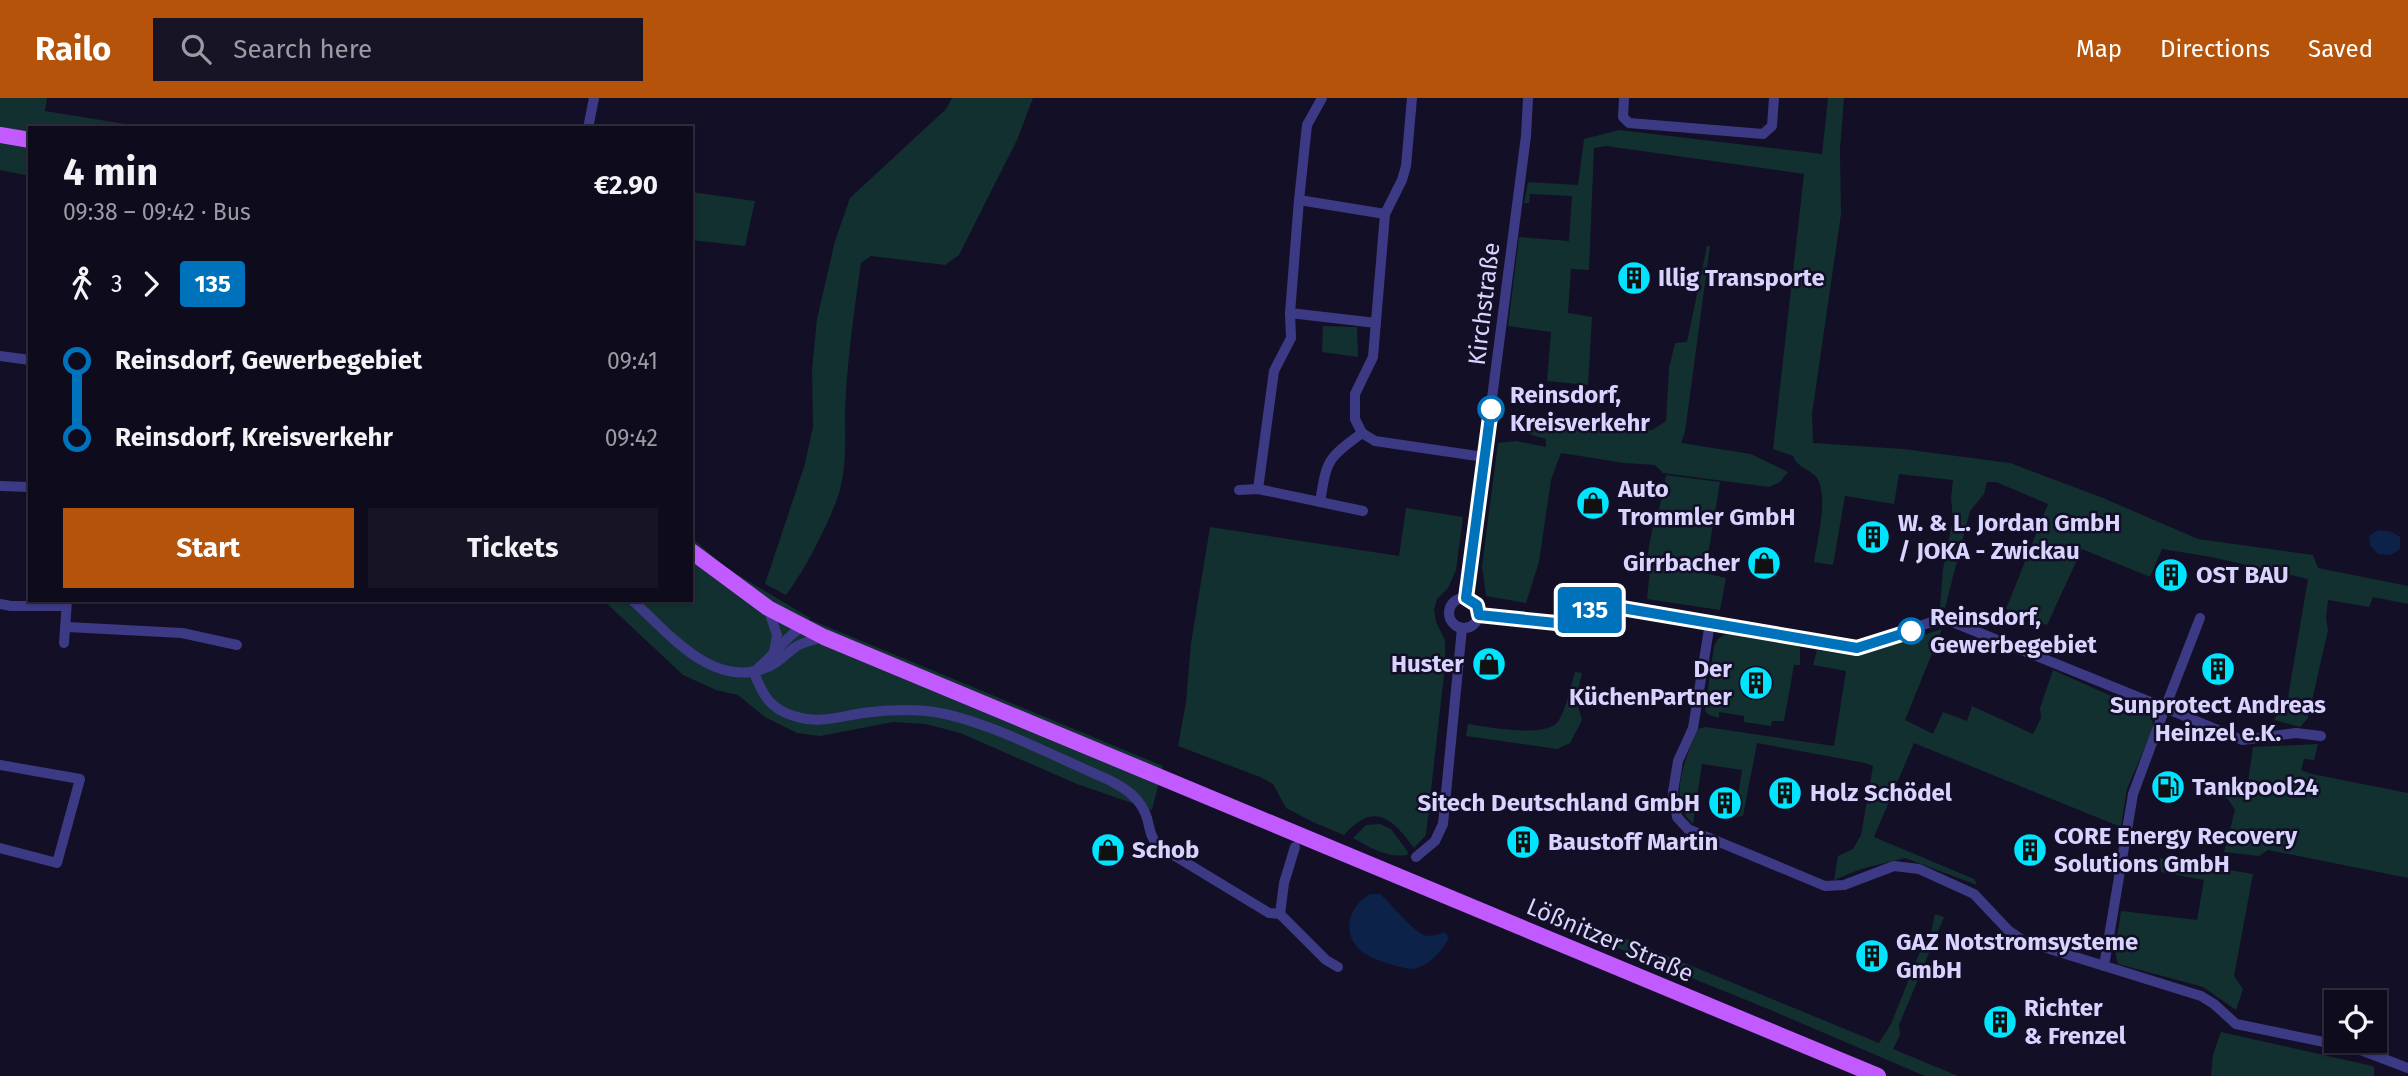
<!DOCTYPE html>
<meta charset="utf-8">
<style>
:root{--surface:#0e0b1c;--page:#171425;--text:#f1f3f6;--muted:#9b9ba3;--line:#2e2b3b;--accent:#b45309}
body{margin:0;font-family:"Fira Sans",sans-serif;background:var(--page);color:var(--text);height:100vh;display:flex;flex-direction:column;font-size:26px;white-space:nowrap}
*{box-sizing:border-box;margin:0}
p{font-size:23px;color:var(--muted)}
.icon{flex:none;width:38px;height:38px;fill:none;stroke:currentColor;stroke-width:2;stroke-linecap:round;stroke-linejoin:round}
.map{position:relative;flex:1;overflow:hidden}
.details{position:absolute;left:28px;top:28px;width:665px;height:476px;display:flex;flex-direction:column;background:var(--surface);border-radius:0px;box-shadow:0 2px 5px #0004,0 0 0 2px var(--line)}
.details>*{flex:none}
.badge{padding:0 14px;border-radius:5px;font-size:24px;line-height:46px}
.buttons{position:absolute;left:2324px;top:892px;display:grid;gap:14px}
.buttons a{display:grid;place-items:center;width:63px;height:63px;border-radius:0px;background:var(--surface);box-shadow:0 2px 5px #0004,0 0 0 2px var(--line);font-size:35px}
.map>.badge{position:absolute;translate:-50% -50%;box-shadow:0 0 0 4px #fff}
.legs{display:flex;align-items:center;gap:10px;height:77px;padding:0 35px;font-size:23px}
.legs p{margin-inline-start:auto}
.head{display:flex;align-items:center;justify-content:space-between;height:119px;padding:0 35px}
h1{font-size:38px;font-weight:700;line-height:52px}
.button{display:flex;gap:14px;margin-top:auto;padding:14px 35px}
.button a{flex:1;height:80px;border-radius:0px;background:var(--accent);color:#fff;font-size:28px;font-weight:700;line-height:80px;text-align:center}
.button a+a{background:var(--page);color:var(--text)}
ul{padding:0 35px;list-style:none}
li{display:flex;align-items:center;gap:24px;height:77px;font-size:26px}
li i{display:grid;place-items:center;width:10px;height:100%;margin:0 9px;background:currentColor}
li i::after{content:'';width:18px;height:18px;margin:-9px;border:5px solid;border-radius:50%;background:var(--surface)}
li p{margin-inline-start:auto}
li:first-child i{background:linear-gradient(#0000 50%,currentColor 0)}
li:last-child i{background:linear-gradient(currentColor 50%,#0000 0)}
header{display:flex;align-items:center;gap:42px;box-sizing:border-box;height:98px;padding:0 35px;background:var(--accent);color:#fff}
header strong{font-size:33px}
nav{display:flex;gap:38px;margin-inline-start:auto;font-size:24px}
.search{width:490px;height:63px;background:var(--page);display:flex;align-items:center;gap:18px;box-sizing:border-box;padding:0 24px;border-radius:0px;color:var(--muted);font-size:26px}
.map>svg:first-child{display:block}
</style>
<header>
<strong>Railo</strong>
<div class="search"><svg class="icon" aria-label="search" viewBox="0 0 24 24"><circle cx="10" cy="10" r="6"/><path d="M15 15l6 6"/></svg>Search here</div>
<nav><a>Map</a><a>Directions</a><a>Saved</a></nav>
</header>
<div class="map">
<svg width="2408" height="978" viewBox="0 0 2408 978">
<rect width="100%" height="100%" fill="#130f26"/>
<g fill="#12302f">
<polygon points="0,0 47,0 45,13 150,30 30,30 30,78 0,72"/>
<path d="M952,0h81l-16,42 -58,115 -14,10 -74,-9 -10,7c-7,49 -14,98 -16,148 0,28 2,58 -7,85 -10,29 -33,74 -52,99l-21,-11 39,-117 9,-40 -1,-57 5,-51 18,-78 15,-43 96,-89z"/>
<path d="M1828,0h16l-4,51 1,65 -29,200 1,29 90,6 107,14 93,35 95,41 115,16 5,13 90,18v18l-35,-7 -4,10 -41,-7 -2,18 2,12 -20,88 -8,9 -26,-7 14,-23 20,-118 -97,-22 -49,-8 -12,28 -68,-28 -35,76 -41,-16 42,-105 -52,-22h-9l-3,12 -14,17 -25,97 -5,-1 3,-38 10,-50 -2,-21 2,-18 -54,-6 -5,30 -49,-8 -12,69 -19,-3c3,-22 15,-64 3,-84 -6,-9 -20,-10 -24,-22l-20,-7 31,-275 -198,-28 -12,2 -5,122 -18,-1 -3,44 24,4 -4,68 -41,-4 4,-49 -43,-6 11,-89 50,4 3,-45 -42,-2 -1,9h-5l4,-21 50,3 6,-46 35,-9 203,24z"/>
<polygon points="691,94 755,103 745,148 691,142"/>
<polygon points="1707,148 1710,148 1685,334 1681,345 1751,356 1788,374 1780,384 1769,389 1663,375 1655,367 1624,365 1561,355 1551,382 1539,464 1526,505 1486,498 1482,468 1498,345 1516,343 1546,349 1546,341 1521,334 1527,326 1652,332 1666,323 1669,270 1675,245 1687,244"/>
<polygon points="1323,228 1357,229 1358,259 1322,254"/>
<polygon points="1666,377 1720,384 1705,475 1726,480 1720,512 1647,501 1650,471 1646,466 1655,415 1659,412"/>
<path d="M1406,410l57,9 -7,53 -8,18 -11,11 -3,11 2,12 9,18v26l-19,169 -12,13c-22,-30 -40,-47 -70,-13l-31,-13 -27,-14 -13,-24 -13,-7 -82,-31 8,-44 5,-59 19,-116 189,29z"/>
<polygon points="691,439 725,469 810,520 811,537 811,522 1163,668 1152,712 1077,686 960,635 926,626 893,624 820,638 797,635 765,619 738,597 716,592 683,577 603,502 691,502"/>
<path d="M1942,531l-37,91 28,14 10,-22 24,9 5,-15 61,28 8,-16 -1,-10 13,-38 99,44 1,15 -26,60 -6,38 -207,-84 -40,94 100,42 3,6 -72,-27 -44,11 -27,11 4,-24 15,-7 8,-14 12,-69 -8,-3 -108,-20 -14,73 -8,1 7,-47 -40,-6 -9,60c-27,-24 -7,-67 5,-95l8,-2 128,19 12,-75 -33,-6 4,-15 42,6z"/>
<polygon points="1726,536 1795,545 1800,550 1800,567 1794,567 1784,623 1772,623 1771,628 1744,624 1744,618 1719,614 1719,620 1709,617 1705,613 1714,548 1718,541"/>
<path d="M1575,574l7,1 -6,27 6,20 -12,23 -13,6 -91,-13 2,-12c19,3 82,15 91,-4 8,-14 11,-32 16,-48z"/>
<polygon points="2318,646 2314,662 2304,661 2301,672 2312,676 2408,695 2408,780 2268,752 2259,758 2224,754 2235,712 2228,701 2217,695 2248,683 2253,649"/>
<path d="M1380,726l11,5 17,23 -1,3c-20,3 -36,-7 -54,-17l13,-13z"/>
<polygon points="2160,760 2253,776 2234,878 2243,891 2236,912 2203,889 2118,866 2115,853 2121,813 2197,822 2204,782 2161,774"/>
<polygon points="1558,813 1879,945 1891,926 1921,851 1930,839 1935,816 1944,819 1899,927 1900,937 1893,951 1958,978 1925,978 1761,908 1553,824"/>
<polygon points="2221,934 2368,967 2374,969 2374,978 2211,978 2213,957"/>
</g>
<g fill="#0c2248">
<polygon points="2378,432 2392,434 2400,439 2400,451 2391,457 2378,456 2370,447 2369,438"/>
<path d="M1370,796h10c12,10 35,41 48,42 5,0 13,-3 17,-4l4,6c-7,13 -20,28 -36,31 -5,0 -11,-2 -16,-3 -12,-3 -31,-9 -39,-18 -17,-19 -7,-43 12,-54z"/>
</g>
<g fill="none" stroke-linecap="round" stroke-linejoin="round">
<g stroke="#3d3a85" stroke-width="10">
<polyline points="1412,0 1406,68 1402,82 1385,116 1373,259 1355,296 1355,321 1362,335 1375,343 1484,359"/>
<polyline points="1624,0 1623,19 1629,25 1763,36 1772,28 1774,0"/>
<polyline points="588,30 594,0"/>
<polyline points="1299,102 1385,116"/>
<polyline points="1290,215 1376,225"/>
<polyline points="0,258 30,262"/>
<polyline points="0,388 30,389"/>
<polyline points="1258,391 1274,273 1291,240 1290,215 1299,102 1307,27 1322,0"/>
<polyline points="1239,392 1258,391 1363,413"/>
<path d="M1320,404c7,-43 7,-43 42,-69"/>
<circle cx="1464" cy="515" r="15"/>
<polyline points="1466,500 1526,38 1528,0"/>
<path d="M632,502c36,32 81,91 136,67 10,-4 17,-12 26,-19 8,-6 19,-8 30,-11"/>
<polyline points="0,506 11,508 66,508"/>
<polyline points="768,510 777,537 774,554"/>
<path d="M1479,517l77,8 37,-14 23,-2 241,41c32,-2 61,-30 93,-27l215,87 -32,86 -29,172"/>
<polyline points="2200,520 2165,610 2242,642 2296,635 2321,638"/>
<polyline points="1710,525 1693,630 1678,663 1673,694 1677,719 1688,731 1825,788 1844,787 1894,768 1919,771 1974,796 2008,832 2024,843 2201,898 2214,906 2236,926 2358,951 2408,970"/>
<polyline points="67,529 182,535 237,547"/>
<polyline points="64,545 67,503"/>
<path d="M759,569c16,-12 26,-30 43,-40"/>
<path d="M753,573c10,23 15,37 41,45 25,8 44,1 69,-3 21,-3 42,-4 64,-2 54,6 128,46 180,68 18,9 34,19 40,39 3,11 3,18 10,27l112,68 11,1"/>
<polyline points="0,667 80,681 57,765 0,750"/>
<polyline points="1416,759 1435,743 1443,726 1462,530"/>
<polyline points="1280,816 1326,862 1338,869"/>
<polyline points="1280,816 1284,785 1295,749"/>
</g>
<g stroke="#c25bff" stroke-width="16">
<polyline points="0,37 30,42"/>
<polyline points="691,453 768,510 824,539 1878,978"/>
</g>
</g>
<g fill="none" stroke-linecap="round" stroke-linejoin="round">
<g stroke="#fff" stroke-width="16">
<polyline id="line-1" points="1491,311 1466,500 1477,507 1479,517 1556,525 1593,511 1616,509 1857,550 1911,533"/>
</g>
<use href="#line-1" stroke="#0072bc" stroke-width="10"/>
</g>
<defs>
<g id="building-disc" transform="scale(1.75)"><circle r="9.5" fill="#00e5ff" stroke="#130f26"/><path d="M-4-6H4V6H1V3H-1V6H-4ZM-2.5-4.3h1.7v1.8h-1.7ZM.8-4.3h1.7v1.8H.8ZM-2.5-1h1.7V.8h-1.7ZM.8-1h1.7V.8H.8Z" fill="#111"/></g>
<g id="shop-disc" transform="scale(1.75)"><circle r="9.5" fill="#00e5ff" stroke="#130f26"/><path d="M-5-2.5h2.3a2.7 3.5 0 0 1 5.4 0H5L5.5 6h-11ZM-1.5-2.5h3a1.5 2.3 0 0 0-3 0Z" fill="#111"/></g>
<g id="fuel-disc" transform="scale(1.75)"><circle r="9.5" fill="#00e5ff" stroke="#130f26"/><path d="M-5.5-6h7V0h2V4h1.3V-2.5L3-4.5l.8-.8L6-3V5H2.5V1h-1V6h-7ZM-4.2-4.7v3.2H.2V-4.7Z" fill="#111"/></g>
</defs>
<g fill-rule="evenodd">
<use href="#building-disc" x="1634" y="180"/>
<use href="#shop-disc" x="1593" y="405"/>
<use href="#building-disc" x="1873" y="439"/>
<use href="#shop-disc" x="1764" y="465"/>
<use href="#building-disc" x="2171" y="477"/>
<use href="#shop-disc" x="1489" y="566"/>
<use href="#building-disc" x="2218" y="571"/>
<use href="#building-disc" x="1756" y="585"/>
<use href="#fuel-disc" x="2168" y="689"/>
<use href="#building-disc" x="1785" y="695"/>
<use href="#building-disc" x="1725" y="705"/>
<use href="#building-disc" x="1523" y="744"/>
<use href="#shop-disc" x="1108" y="752"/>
<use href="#building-disc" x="2030" y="752"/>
<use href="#building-disc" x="1872" y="858"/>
<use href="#building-disc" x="2000" y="924"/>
</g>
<g fill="#fff" stroke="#0072bc" stroke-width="3.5">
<circle cx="1491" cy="311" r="12"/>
<circle cx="1911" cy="533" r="12"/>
</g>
<g text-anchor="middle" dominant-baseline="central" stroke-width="5" stroke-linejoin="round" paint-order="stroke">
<g font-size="24" font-weight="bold" fill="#d9d4ff" stroke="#130f26" text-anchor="start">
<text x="1658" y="180">Illig Transporte</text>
<text x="1618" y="391">Auto<tspan x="1618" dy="28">Trommler GmbH</tspan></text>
<text x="1898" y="425">W. &amp; L. Jordan GmbH<tspan x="1898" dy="28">/ JOKA - Zwickau</tspan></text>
<text x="1740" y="465" text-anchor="end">Girrbacher</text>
<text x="2196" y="477">OST BAU</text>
<text x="1464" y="566" text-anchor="end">Huster</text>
<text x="1732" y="571" text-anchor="end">Der<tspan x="1732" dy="28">KüchenPartner</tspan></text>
<text x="2218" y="607" text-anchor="middle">Sunprotect Andreas<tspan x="2218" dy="28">Heinzel e.K.</tspan></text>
<text x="2192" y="689">Tankpool24</text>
<text x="1810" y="695">Holz Schödel</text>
<text x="1700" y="705" text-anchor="end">Sitech Deutschland GmbH</text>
<text x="2054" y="738">CORE Energy Recovery<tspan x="2054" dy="28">Solutions GmbH</tspan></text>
<text x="1548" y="744">Baustoff Martin</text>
<text x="1132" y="752">Schob</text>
<text x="1896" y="844">GAZ Notstromsysteme<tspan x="1896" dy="28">GmbH</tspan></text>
<text x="2024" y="910">Richter<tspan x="2024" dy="28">&amp; Frenzel</tspan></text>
</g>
<g font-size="24" fill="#d9d4ff" stroke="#130f26">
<text transform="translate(1484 206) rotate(-83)">Kirchstraße</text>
<text transform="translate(1610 842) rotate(23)">Lößnitzer Straße</text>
</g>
<g font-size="24" font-weight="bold" fill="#d9d4ff" stroke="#130f26" text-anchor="start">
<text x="1510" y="297">Reinsdorf,<tspan x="1510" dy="28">Kreisverkehr</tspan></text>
<text x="1930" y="519">Reinsdorf,<tspan x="1930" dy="28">Gewerbegebiet</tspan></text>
</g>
</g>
</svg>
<div class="buttons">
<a><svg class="icon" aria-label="locate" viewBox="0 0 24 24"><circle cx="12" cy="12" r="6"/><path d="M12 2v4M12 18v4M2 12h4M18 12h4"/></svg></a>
</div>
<b class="badge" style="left:1590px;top:512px;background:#0072bc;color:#fff">135</b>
<section class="details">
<div class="head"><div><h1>4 min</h1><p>09:38 – 09:42 · Bus</p></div><b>€2.90</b></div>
<div class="legs"><svg class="icon" aria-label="walk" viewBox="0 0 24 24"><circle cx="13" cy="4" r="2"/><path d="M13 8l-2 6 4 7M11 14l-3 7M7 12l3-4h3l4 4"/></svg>3<svg class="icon" aria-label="forward" viewBox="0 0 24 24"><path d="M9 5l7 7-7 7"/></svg><b class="badge" style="background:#0072bc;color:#fff">135</b></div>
<ul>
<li><i style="color:#0072bc"></i><b>Reinsdorf, Gewerbegebiet</b><p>09:41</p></li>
<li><i style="color:#0072bc"></i><b>Reinsdorf, Kreisverkehr</b><p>09:42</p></li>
</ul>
<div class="button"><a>Start</a><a>Tickets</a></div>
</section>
</div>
